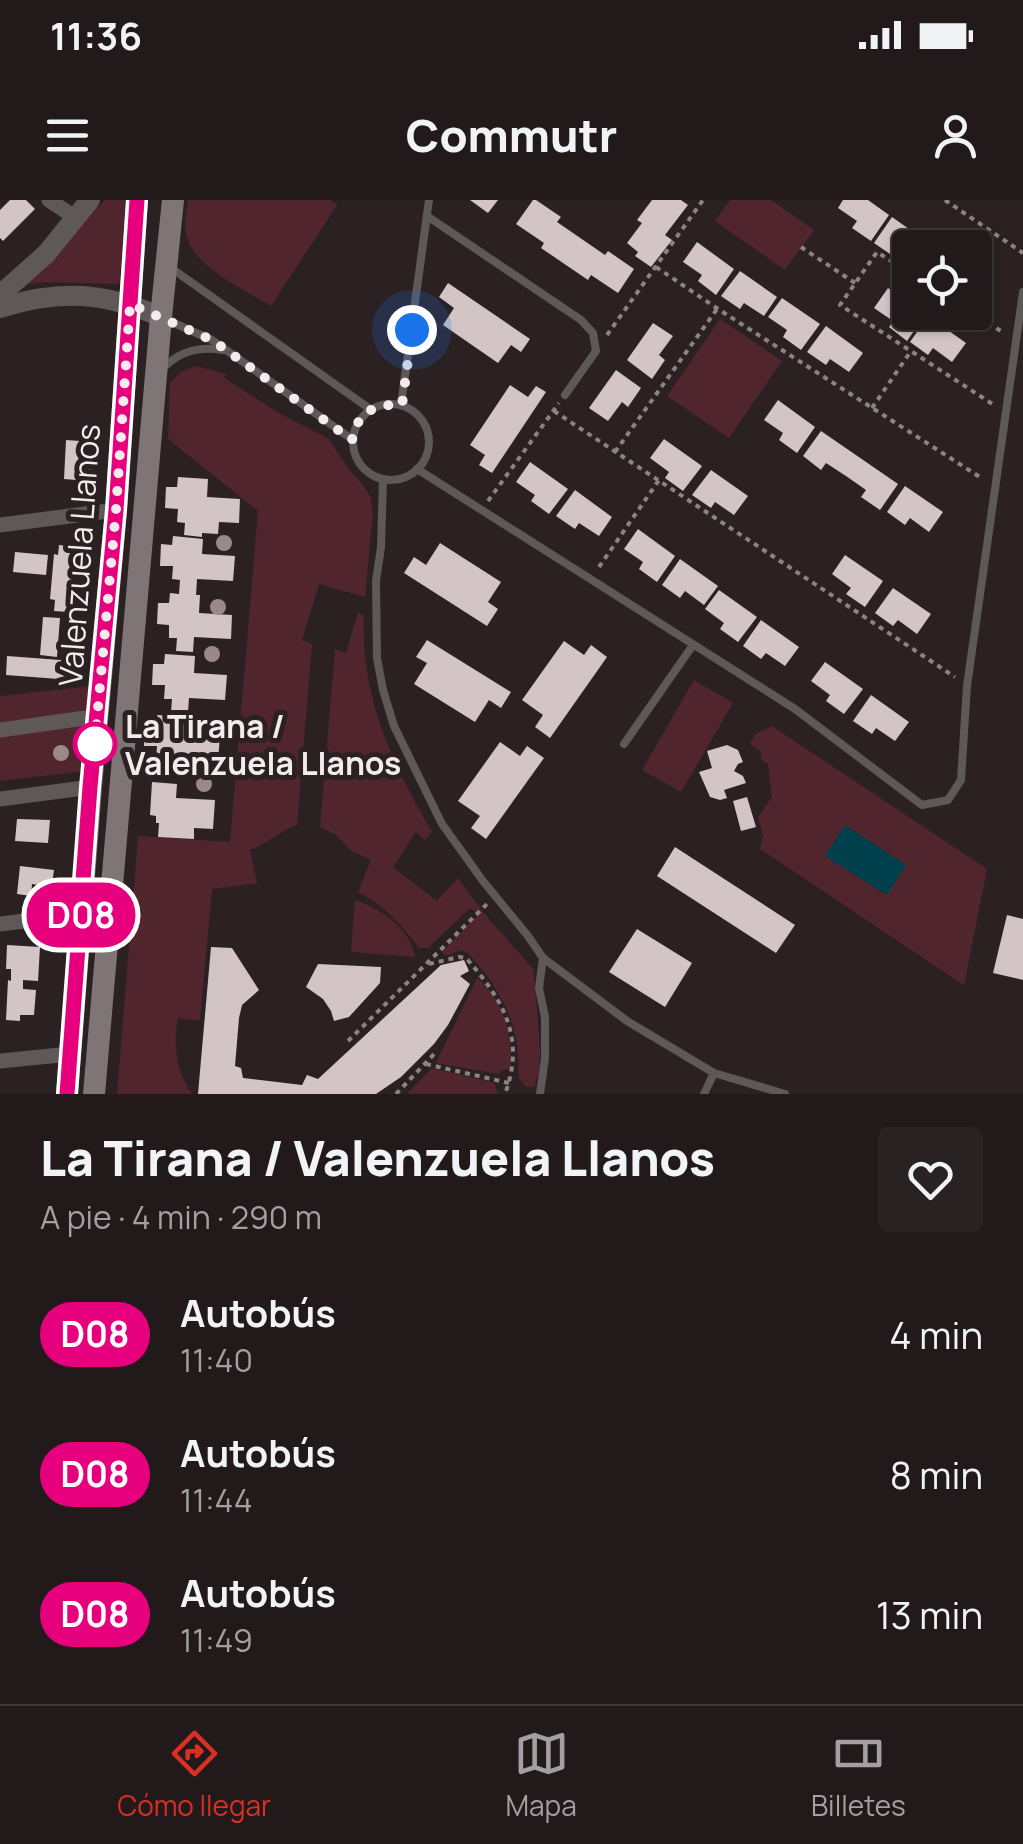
<!DOCTYPE html>
<html lang="es">
<meta charset="utf-8">
<style>
:root{--surface:#21191a;--page:#292223;--text:#f1f3f6;--muted:#a2a0a2;--line:#3e3839;--accent:#d93025}
body{margin:0;font-family:Manrope,sans-serif;background:var(--page);color:var(--text);height:100vh;display:flex;flex-direction:column;font-size:38px;white-space:nowrap}
*{box-sizing:border-box;margin:0}
p{font-size:32px;color:var(--muted)}
.icon{flex:none;width:55px;height:55px;fill:none;stroke:currentColor;stroke-width:2;stroke-linecap:round;stroke-linejoin:round}
.map{position:relative;height:894px;overflow:hidden}
.details{display:flex;flex-direction:column;background:var(--surface);flex:1}
.details>*{flex:none}
.badge{padding:0 20px;border-radius:32px;font-size:35px;line-height:65px}
.fabs{position:absolute;left:892px;top:30px;display:grid;gap:20px}
.fabs a{display:grid;place-items:center;width:100px;height:100px;border-radius:10px;background:var(--surface);box-shadow:0 2px 8px #0004,0 0 0 2px var(--line);font-size:50px}
.you{position:absolute;width:50px;height:50px;margin:-25px;border:8px solid #fff;border-radius:50%;background:#1a73e8;box-shadow:0 0 0 15px #1a73e833}
.map>.badge{position:absolute;translate:-50% -50%;box-shadow:0 0 0 5px #fff}
.round{display:grid;place-items:center;flex:none;width:105px;height:105px;border-radius:10px;background:var(--page)}
.overview{display:flex;align-items:center;justify-content:space-between;height:170px;padding:0 40px}
h1{font-size:48px;font-weight:800;line-height:75px}
ul{padding:0;list-style:none}
li{display:flex;align-items:center;gap:30px;height:140px;padding:0 40px}
li div{flex:1}
li b{display:block;font-size:38px}
li em{font-style:normal}
li .badge{min-width:110px;font-weight:700;text-align:center}
.status{display:flex;justify-content:space-between;align-items:center;height:70px;padding:0 50px;background:var(--surface);direction:ltr}
.status svg{height:28px;fill:currentColor}
header{display:flex;justify-content:space-between;align-items:center;height:130px;padding:0 40px;background:var(--surface);font-size:45px;font-weight:800}
.tab-bar{display:flex;justify-content:space-around;align-items:center;height:140px;border-top:2px solid var(--line);background:var(--surface);font-size:28px;color:var(--muted)}
.tab-bar a{display:grid;justify-items:center;gap:5px}
.tab-bar .current{color:var(--accent)}
.map>svg:first-child{display:block}
</style>
<div class="status"><b>11:36</b><svg viewBox="0 0 49 12"><path d="M0 12V9h3v3zM5 12V6h3v6zM10 12V3h3v9zM15 12V0h3v12zM26 1h20v11H26zM47 4h2v5h-2z"/></svg></div>
<header><svg class="icon" aria-label="menu" viewBox="0 0 24 24"><path d="M4 6h16M4 12h16M4 18h16"/></svg>Commutr<svg class="icon" aria-label="person" viewBox="0 0 24 24"><circle cx="12" cy="8" r="4"/><path d="M4 21q1-7 8-7t8 7"/></svg></header>
<div class="map">
<svg width="1023" height="894" viewBox="0 0 1023 894">
<rect width="100%" height="100%" fill="#2c2122"/>
<g fill="#51252e">
<polygon points="105,0 128,0 119,84 44,82 20,85 45,63"/>
<path d="M188,0h142l7,5 -66,101c-27,-17 -80,-40 -85,-73 -2,-10 1,-23 2,-33z"/>
<polygon points="730,0 771,0 814,30 785,70 715,21"/>
<polygon points="720,119 782,161 729,238 667,196"/>
<path d="M196,166l30,8 -2,4 55,35 50,26 21,32 13,14 8,13 2,15 -8,84 -46,-13 -17,56 10,4 -15,181c-18,6 -30,19 -47,25l7,33 -45,6 -12,132 -22,-3c-5,28 -2,52 14,76h-75l21,-258 92,6 28,-331 -90,-72 2,-56 11,-11z"/>
<path d="M358,412l6,4c-4,80 29,149 68,216l-7,8 -9,-8 -23,35 44,34 21,-23 25,34 51,58 6,81 -1,20 -5,16h-8l-8,-10c4,-50 -17,-88 -50,-124l-7,-3 -15,6 -4,-4 37,-38 -9,-6 -42,40h-9c-17,-23 -35,-43 -61,-56l13,-32 -21,-10 -14,-15 -16,-8 15,-178 11,4z"/>
<polygon points="694,480 733,503 681,592 642,570"/>
<polygon points="101,485 93,570 0,581 0,496"/>
<polygon points="772,526 987,669 964,785 760,649 763,636 758,617 772,597 768,564 761,560 761,552 750,544 755,534"/>
<path d="M355,700c26,9 55,28 60,57l-64,-5z"/>
<path d="M477,778c26,20 37,60 33,91h-5l-7,5 -62,-11z"/>
<polygon points="432,868 495,883 497,892 500,894 407,894"/>
</g>
<polygon fill="#003f4c" points="845,625 906,665 887,695 825,656"/>
<g fill="#d3c4c6">
<polygon points="10,0 26,0 35,9 3,41 0,38 0,10"/>
<polygon points="470,0 498,0 488,13"/>
<polygon points="533,0 536,0 561,17 557,22 605,55 608,51 634,69 618,93 591,75 588,80 541,48 544,43 516,24"/>
<polygon points="652,0 681,0 688,5 665,35 672,40 651,67 635,56 638,52 627,43 642,23 637,20"/>
<polygon points="843,0 868,0 889,15 871,41 852,28 857,21 838,8"/>
<polygon points="892,17 930,44 927,48 910,48 910,59 897,50 893,56 874,43"/>
<polygon points="697,42 734,69 716,95 698,81 702,75 683,62"/>
<polygon points="740,71 777,97 764,116 744,103 740,109 721,96"/>
<polygon points="448,83 530,139 521,152 511,145 498,163 443,125 454,108 439,97"/>
<polygon points="888,88 910,104 910,112 922,112 925,115 907,141 889,127 893,121 874,108"/>
<polygon points="782,98 820,124 801,150 783,137 787,130 768,117"/>
<polygon points="928,116 966,143 952,162 933,148 928,155 910,142"/>
<polygon points="653,123 673,136 659,155 665,160 652,179 627,160"/>
<polygon points="826,126 863,153 849,172 830,159 826,165 807,152"/>
<polygon points="616,170 641,188 628,207 622,202 608,221 589,208"/>
<polygon points="510,185 528,197 536,186 546,192 492,273 479,265 485,255 470,245"/>
<polygon points="778,200 815,227 797,253 779,240 783,233 764,220"/>
<polygon points="821,231 898,284 880,310 861,297 866,290 846,276 826,263 821,270 803,256"/>
<polygon points="664,239 702,266 683,291 665,278 669,272 650,258"/>
<polygon points="66,240 80,241 78,266 91,266 90,275 77,274 76,280 64,279"/>
<polygon points="530,262 568,289 549,314 531,301 535,295 516,282"/>
<polygon points="711,270 748,296 734,315 715,302 711,308 692,295"/>
<polygon points="178,277 208,279 207,297 240,299 239,323 219,322 218,334 202,333 202,337 184,335 185,323 177,322 178,309 165,308 166,287 177,287"/>
<polygon points="905,286 943,312 929,332 910,318 905,325 887,312"/>
<polygon points="575,290 612,317 599,336 579,323 575,329 556,316"/>
<polygon points="638,329 675,356 657,382 639,369 643,362 624,349"/>
<polygon points="173,336 203,339 202,354 235,356 233,381 197,379 196,395 200,395 199,413 232,415 231,439 194,437 193,452 176,451 177,438 169,438 169,425 157,424 158,403 169,403 170,393 179,394 180,380 172,379 173,366 160,366 161,344 172,345"/>
<polygon points="440,343 501,382 488,402 498,409 487,426 404,373 414,357 426,365"/>
<polygon points="59,345 77,347 71,404 68,404 68,412 54,411 55,400 50,399 54,354 58,355"/>
<polygon points="15,352 48,355 46,375 13,372"/>
<polygon points="845,355 883,381 865,407 846,394 851,388 832,374"/>
<polygon points="680,359 718,386 704,405 685,391 680,398 662,385"/>
<polygon points="893,388 931,414 917,434 898,420 893,426 875,413"/>
<polygon points="719,390 757,417 738,442 720,429 724,423 705,409"/>
<polygon points="43,417 60,418 57,457 40,455"/>
<polygon points="761,420 799,447 785,466 766,453 761,459 743,446"/>
<polygon points="427,440 511,492 501,508 489,500 475,522 414,484 427,463 416,457"/>
<polygon points="564,441 584,455 591,445 607,457 550,538 535,527 543,515 522,500"/>
<polygon points="165,454 195,456 194,473 227,475 225,500 189,498 188,513 171,512 172,499 164,499 165,485 152,485 153,464 164,464"/>
<polygon points="7,456 74,461 72,480 6,475"/>
<polygon points="825,462 863,489 844,514 826,501 830,495 811,481"/>
<polygon points="871,495 909,522 895,541 876,528 872,534 853,521"/>
<polygon points="157,515 188,517 186,534 220,536 218,561 182,559 181,574 164,573 165,560 156,560 157,546 144,546 145,525 157,525"/>
<polygon points="500,542 520,556 527,546 544,558 486,639 471,628 480,616 458,601"/>
<polygon points="727,545 738,550 743,562 738,564 734,571 743,576 746,583 724,590 727,598 720,600 710,597 699,572 712,568 707,551"/>
<polygon points="152,582 177,584 176,598 215,600 213,629 194,628 194,639 158,637 159,623 156,623 156,616 150,615"/>
<polygon points="747,597 756,627 741,631 733,601"/>
<polygon points="17,619 50,620 48,643 15,641"/>
<polygon points="675,647 795,725 776,753 657,676"/>
<polygon points="20,666 54,670 51,692 37,691 38,685 32,684 31,696 17,694"/>
<polygon points="1007,715 1023,719 1023,780 993,773"/>
<polygon points="637,729 692,763 665,807 609,772"/>
<polygon points="7,745 40,747 38,781 23,780 23,789 36,790 34,815 20,815 20,821 6,820 8,780 11,781 11,769 6,769"/>
<polygon points="211,747 232,748 259,790 242,805 239,818 235,866 241,868 243,878 302,885 307,875 318,879 441,765 464,760 469,771 460,776 470,784 448,825 434,844 401,877 376,894 198,894"/>
<polygon points="318,764 381,767 380,783 349,817 334,821 331,811 323,799 306,787"/>
</g>
<g fill="none" stroke-linecap="round" stroke-linejoin="round">
<g stroke="#8c8384" stroke-width="4" stroke-dasharray="5 5" stroke-linecap="butt">
<polyline points="945,0 1023,53"/>
<polyline points="801,47 855,83"/>
<polyline points="656,67 718,109 983,279"/>
<polyline points="910,73 877,52 840,105 994,205"/>
<polyline points="971,112 1004,133"/>
<polyline points="607,135 703,0"/>
<polyline points="872,208 911,151"/>
<polyline points="554,211 955,477"/>
<polyline points="615,252 717,109"/>
<polyline points="488,301 559,203"/>
<polyline points="599,367 659,280"/>
<path d="M429,764l30,-7 7,1c37,42 60,79 39,136"/>
<polyline points="348,841 487,704"/>
<polyline points="426,864 509,883"/>
<polyline points="396,894 436,852"/>
</g>
<g stroke="#5e5859" stroke-width="8">
<polyline points="427,16 581,120 593,133 596,151 565,195"/>
<polyline points="171,68 370,209"/>
<polyline points="165,119 212,140 353,240"/>
<path d="M163,168c17,-17 36,-22 60,-18"/>
<circle cx="391" cy="242" r="38"/>
<polyline points="401,205 429,0"/>
<polyline points="417,269 795,509 922,605 948,600 961,580 967,486 1023,92"/>
<polyline points="383,279 381,347 376,381 377,458 383,490 394,526 442,624 483,681 528,736 543,758 627,821 714,873 785,894"/>
<polyline points="624,544 693,445"/>
<polyline points="540,894 545,858 545,817 539,788 543,758"/>
<polyline points="704,894 714,873"/>
</g>
<g stroke="#5e5859" stroke-width="15">
<polyline points="49,0 76,18"/>
<polyline points="0,325 116,310"/>
<polyline points="0,530 99,516"/>
<polyline points="0,599 91,587"/>
<polyline points="0,724 81,714"/>
<polyline points="0,861 70,854"/>
</g>
<g stroke="#5e5859" stroke-width="20">
<polyline points="0,95 46,54 90,0"/>
<path d="M0,108c60,-19 104,-16 161,9"/>
</g>
<g stroke="#7f7576" stroke-width="22">
<polyline points="67,894 91,587 116,310 137,0"/>
<polyline points="94,894 161,117 173,0"/>
</g>
</g>
<g fill="#9a888a">
<circle cx="224" cy="343" r="8"/>
<circle cx="218" cy="407" r="8"/>
<circle cx="212" cy="454" r="8"/>
<circle cx="214" cy="529" r="8"/>
<circle cx="61" cy="553" r="8"/>
<circle cx="204" cy="584" r="8"/>
</g>
<g fill="none" stroke-linecap="round" stroke-linejoin="round">
<g stroke="#fff" stroke-width="22">
<polyline id="line" points="67,894 90,587 116,310 137,0"/>
</g>
<use href="#line" stroke="#e6007e" stroke-width="15"/>
<path stroke="#f3ebec" stroke-width="10" stroke-dasharray="0 18" d="M95,544l-1,8 22,-242 14,-206 82,36 140,100c6,-29 22,-36 50,-35l10,-75"/>
</g>
<circle fill="#fff" stroke="#e6007e" stroke-width="5" cx="95" cy="544" r="20"/>
<g text-anchor="middle" dominant-baseline="central" stroke-width="10" stroke-linejoin="round" paint-order="stroke">
<g font-size="32" fill="#f3ebec" stroke="#2c2122">
<text transform="translate(79 355) rotate(-86)">Valenzuela Llanos</text>
</g>
<g font-size="32" font-weight="bold" fill="#f3ebec" stroke="#2c2122" text-anchor="start">
<text x="125" y="526">La Tirana /<tspan x="125" dy="37">Valenzuela Llanos</tspan></text>
</g>
</g>
</svg>
<div class="fabs">
<a><svg class="icon" aria-label="locate" viewBox="0 0 24 24"><circle cx="12" cy="12" r="6"/><path d="M12 2v4M12 18v4M2 12h4M18 12h4"/></svg></a>
</div>
<div class="you" style="left:412px;top:130px"></div>
<b class="badge" style="left:81px;top:715px;background:#e6007e;color:#fff">D08</b>
</div>
<section class="details">
<div class="overview"><div><h1>La Tirana / Valenzuela Llanos</h1><p>A pie · 4 min · 290 m</p></div><a class="round"><svg class="icon" aria-label="heart" viewBox="0 0 24 24"><path d="M12 20l-8-8c-3-5 5-10 8-4 3-6 11-1 8 4z"/></svg></a></div>
<ul>
<li><span class="badge" style="background:#e6007e;color:#fff">D08</span><div><b>Autobús</b><p>11:40</p></div><em>4 min</em></li>
<li><span class="badge" style="background:#e6007e;color:#fff">D08</span><div><b>Autobús</b><p>11:44</p></div><em>8 min</em></li>
<li><span class="badge" style="background:#e6007e;color:#fff">D08</span><div><b>Autobús</b><p>11:49</p></div><em>13 min</em></li>
</ul>
</section>
<nav class="tab-bar">
<a class="current"><svg class="icon" aria-label="directions" viewBox="0 0 24 24"><path d="M12 3l9 9-9 9-9-9zM9 14v-3h6M13 9l2 2-2 2"/></svg>Cómo llegar</a>
<a><svg class="icon" aria-label="map" viewBox="0 0 24 24"><path d="M3 6l6-2 6 2 6-2v14l-6 2-6-2-6 2zM9 4v14M15 6v14"/></svg>Mapa</a>
<a><svg class="icon" aria-label="tickets" viewBox="0 0 24 24"><path d="M3 7h18v10H3zM15 7v10"/></svg>Billetes</a>
</nav>
